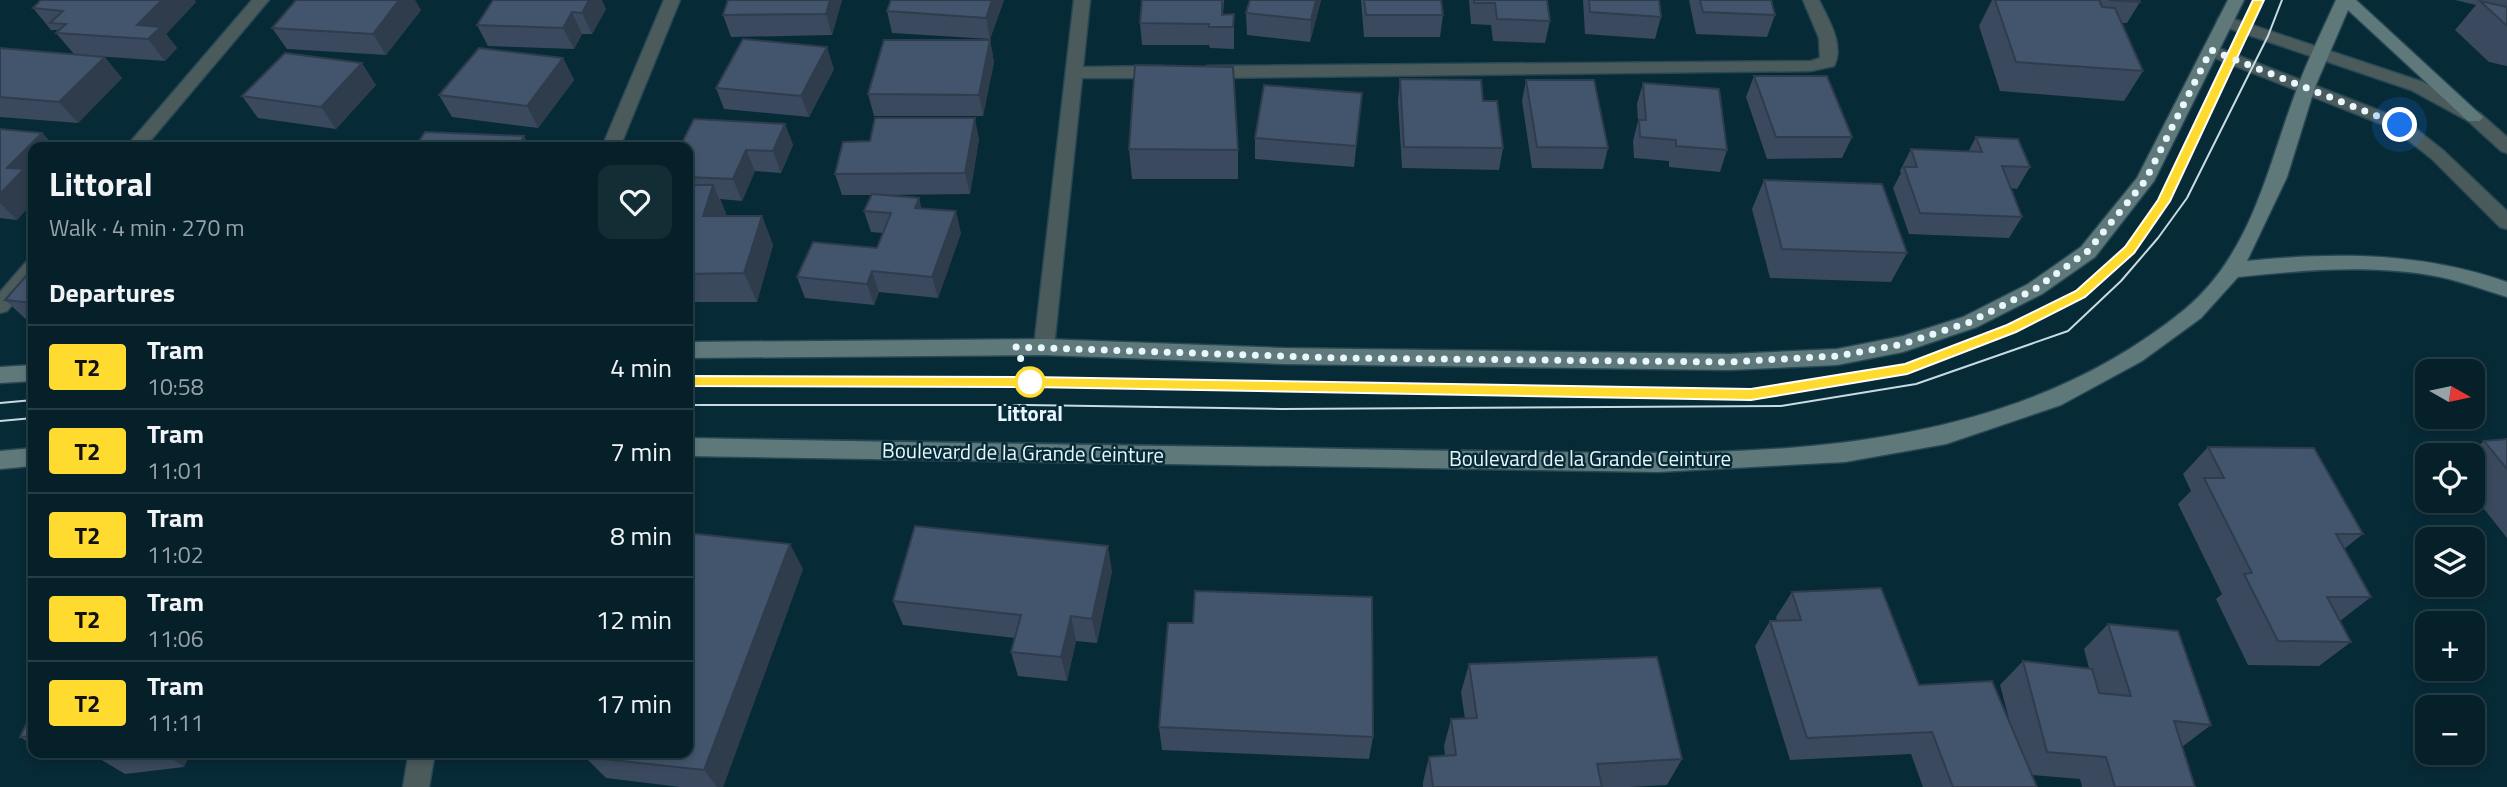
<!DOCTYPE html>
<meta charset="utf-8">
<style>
:root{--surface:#052029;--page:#132d35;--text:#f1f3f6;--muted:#97a3a8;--line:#263e46}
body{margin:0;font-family:"Titillium Web",sans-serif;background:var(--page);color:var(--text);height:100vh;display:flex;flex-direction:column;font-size:26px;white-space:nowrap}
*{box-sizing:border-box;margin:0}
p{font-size:23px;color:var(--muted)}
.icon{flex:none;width:38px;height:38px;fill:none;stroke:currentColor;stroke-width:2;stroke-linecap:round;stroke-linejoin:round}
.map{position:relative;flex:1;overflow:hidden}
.sheet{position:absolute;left:28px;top:142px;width:665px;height:616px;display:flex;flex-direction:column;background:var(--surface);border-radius:14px;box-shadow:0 4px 10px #0003,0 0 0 2px var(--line)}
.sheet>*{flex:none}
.badge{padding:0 14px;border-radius:5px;font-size:24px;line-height:46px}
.needle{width:46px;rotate:99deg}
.controls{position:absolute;left:2415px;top:359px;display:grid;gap:14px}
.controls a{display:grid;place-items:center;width:70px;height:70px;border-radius:14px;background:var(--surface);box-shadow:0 4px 10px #0003,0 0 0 2px var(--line);font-size:35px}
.you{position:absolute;width:35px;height:35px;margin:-18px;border:5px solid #fff;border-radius:50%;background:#1a73e8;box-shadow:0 0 0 10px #1a73e833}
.map>.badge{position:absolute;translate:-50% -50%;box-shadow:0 0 0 4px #fff}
h2{padding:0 21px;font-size:26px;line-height:63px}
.round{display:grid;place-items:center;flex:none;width:74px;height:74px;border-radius:14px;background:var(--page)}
.overview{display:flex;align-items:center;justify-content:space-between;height:119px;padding:0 21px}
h1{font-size:33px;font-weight:700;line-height:52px}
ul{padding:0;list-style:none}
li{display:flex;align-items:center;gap:21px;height:84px;padding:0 21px;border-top:2px solid var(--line)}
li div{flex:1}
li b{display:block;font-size:26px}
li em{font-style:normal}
li .badge{min-width:77px;font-weight:700;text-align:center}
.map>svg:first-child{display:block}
</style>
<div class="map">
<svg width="2507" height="787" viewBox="0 0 2507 787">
<rect width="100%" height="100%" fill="#072a37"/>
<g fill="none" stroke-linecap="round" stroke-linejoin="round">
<g stroke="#264753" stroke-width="3">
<g id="minor">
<polygon points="252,0 269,0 145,147 126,147"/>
<polygon points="664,0 680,0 620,147 602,147"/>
<polygon points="1074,0 1090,0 1083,67 1161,66 1170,72 1161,78 1082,78 1054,347 1051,353 1044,355 1037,353 1034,347"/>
<path d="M1803,0h16c9,19 26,45 15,66l-23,5 -604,7 -9,-6 9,-6 604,-5 9,-3 -1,-20z"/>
<polygon points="33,260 33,280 7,311 0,313 0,292 26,262"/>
<polygon points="409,752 435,752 429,787 403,787"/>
</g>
</g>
<g stroke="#264753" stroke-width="3">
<g id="tertiary">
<polygon points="2225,16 2423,82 2480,113 2507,137 2507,153 2501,151 2468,121 2411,90 2219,25 2217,21 2219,17"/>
<polygon points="2211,45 2406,121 2444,151 2507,211 2507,229 2500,227 2432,159 2394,129 2205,54 2203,50"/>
</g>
</g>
<g stroke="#264753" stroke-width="3">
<g id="secondary">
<polygon points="2228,0 2244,0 2154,181 2095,257 2042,294 1977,327 1903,352 1837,365 1729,370 1283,364 1044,355 688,358 688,342 1044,339 1283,348 1729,354 1837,349 1903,336 1963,317 2028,284 2081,247 2137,178"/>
<path d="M2336,0h20l127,117 -3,4h-12l-120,-111 -33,77 -28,90 -40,84c89,-9 174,-9 260,21v15c-22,-7 -44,-15 -67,-20 -66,-13 -135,-7 -202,0l-37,41 -59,43 -81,44 -115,39 -101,18 -187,10 -970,-16v-18c204,4 408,7 613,10 84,2 169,3 254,4 217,4 452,2 629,-142 69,-57 84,-146 114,-224 11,-29 25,-57 38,-86z"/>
<polygon points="33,365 33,381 0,383 0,367"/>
<polygon points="33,448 33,466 0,469 0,451"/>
</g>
</g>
<use href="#minor" fill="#4b5b5c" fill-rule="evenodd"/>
<use href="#tertiary" fill="#4b5b5c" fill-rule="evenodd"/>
<use href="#secondary" fill="#5f797b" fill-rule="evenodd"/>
<g stroke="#c8dae2" stroke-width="2">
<polyline points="688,381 1030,382 1751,394 1907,369 2012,329 2080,294 2129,250 2164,201 2259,0"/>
<polyline points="0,403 33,400"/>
<polyline points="688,405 1027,405 1282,409 1781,406 1916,384 2068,331 2121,281 2158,238 2187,198 2268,36 2282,0"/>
<polyline points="0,421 33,418"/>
</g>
</g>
<g fill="#3a495e">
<polygon points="493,0 606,9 592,34 582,34 574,49 488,46 477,25"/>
<polygon points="728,0 842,0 832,35 731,37 723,15"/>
<polygon points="1004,0 990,39 892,33 887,11"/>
<polygon points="1142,0 1224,0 1223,15 1234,14 1234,49 1210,48 1209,45 1142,45 1140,23"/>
<polygon points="1250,0 1321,0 1310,42 1247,35 1246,13"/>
<polygon points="1361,0 1441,0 1443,15 1440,37 1364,37"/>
<polygon points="1469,0 1547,0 1550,21 1545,43 1493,41 1491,25 1471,24"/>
<polygon points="1583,0 1659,0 1661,17 1655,39 1585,34"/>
<polygon points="1689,0 1771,0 1775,15 1767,37 1696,34"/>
<polygon points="1992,0 2139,0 2140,2 2127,23 2121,23 2143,71 2124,101 2000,91 1979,26"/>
<polygon points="2455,0 2507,0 2507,66 2489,62 2455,30 2476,5"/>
<polygon points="196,2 166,34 177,48 165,61 96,56 122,78 78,123 0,117 0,48 74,54 56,33 57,31 57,30 51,30 33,8"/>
<polygon points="421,10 386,55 287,49 272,28"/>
<polygon points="990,40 994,62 983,116 874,116 868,94"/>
<polygon points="563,58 574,80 538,128 452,117 439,95"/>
<polygon points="834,69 809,117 724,109 716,88"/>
<polygon points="1754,76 1852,137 1842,158 1767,159 1746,97"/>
<polygon points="1400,79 1483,101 1503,148 1499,170 1402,168 1398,101"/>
<polygon points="1526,80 1608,148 1603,169 1532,168 1522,101"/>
<polygon points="1643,83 1727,150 1720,172 1669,167 1669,161 1634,158 1633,141 1638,121 1637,104"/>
<polygon points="376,85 336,129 258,118 242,96"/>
<polygon points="1362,93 1354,167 1255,159 1255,138"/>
<polygon points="785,124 793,145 781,173 755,171 742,201 720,199 726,214 725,216 762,216 773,245 757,302 688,302 688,147"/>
<polygon points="0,129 42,133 55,147 33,147 33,202 17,220 0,218"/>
<polygon points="1976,137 2030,167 2017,189 2011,188 2022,217 2009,238 1909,234 1893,188 1901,173 1900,171 1911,149 1968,152"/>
<polygon points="979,139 970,194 886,195 919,198 921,208 961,233 938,298 879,292 874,305 805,298 797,277 877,248 883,233 871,232 864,211 871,195 842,195 835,174"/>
<polygon points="1129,149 1238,150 1238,179 1132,179"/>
<polygon points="1764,180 1907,253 1891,282 1770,278 1752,209"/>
<polygon points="33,268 33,322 28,321 5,300"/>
<polygon points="2507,439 2507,538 2473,495 2473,455 2467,455 2484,441"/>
<polygon points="2208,447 2363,534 2344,549 2371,597 2340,621 2351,642 2319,666 2248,665 2216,599 2222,594 2178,504 2191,491 2183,474"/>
<polygon points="803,569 723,787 680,787 606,778 585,757"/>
<polygon points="1112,571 1097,643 1076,641 1067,681 1018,676 1011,652 1015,638 903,625 893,601"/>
<polygon points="1792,592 1919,685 2010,723 2000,685 2023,661 2089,668 2084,649 2108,624 2211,725 2182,747 2195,787 2082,787 2080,779 2032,775 2037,787 1923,787 1911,754 1790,760 1755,646 1770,621 1777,621 1776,617"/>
<polygon points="1469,664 1682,759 1667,785 1629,787 1423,787 1423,782 1429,757 1445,756 1444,746 1451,719 1465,719 1461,692"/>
<polygon points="33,710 33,745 20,737"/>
<polygon points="1159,727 1373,737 1369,759 1162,750"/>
<polygon points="47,752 190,752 184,767 125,774 95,756 58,759"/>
</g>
<g fill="#2f3c4c">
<polygon points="162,0 195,0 196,2 166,34 177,48 165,61 137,25"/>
<polygon points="399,0 415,0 421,10 386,55 373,34"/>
<polygon points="589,0 602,0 606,9 592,34 582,13"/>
<polygon points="830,0 842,0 832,35 826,14"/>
<polygon points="992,0 1004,0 990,39 986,18"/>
<polygon points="1316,0 1321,0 1310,42 1311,20"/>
<polygon points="572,12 582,34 574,49 563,28"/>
<polygon points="990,40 994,62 983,116 979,95"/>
<polygon points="827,47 834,69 809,117 801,96"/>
<polygon points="105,57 122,78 78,123 59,102"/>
<polygon points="563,58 574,80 538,128 527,106"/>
<polygon points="362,63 376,85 336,129 321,107"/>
<polygon points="975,118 979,139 970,194 965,173"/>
<polygon points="785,124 793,145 781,173 773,151"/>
<polygon points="42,133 55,147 33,147 33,202 17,220 0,203 0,194 7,168"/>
<polygon points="524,136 530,147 518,147"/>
<polygon points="746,150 755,171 742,201 733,179"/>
<polygon points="713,185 726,214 716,245 703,216"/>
<polygon points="919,198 924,220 915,208"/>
<polygon points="956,211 961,233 938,298 932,277"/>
<polygon points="762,216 773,245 757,302 744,273"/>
<polygon points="872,271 879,292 874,305 867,284"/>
<polygon points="790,544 803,569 723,787 717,787 704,770"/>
<polygon points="1108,546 1112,571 1097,643 1092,619"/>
<polygon points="1071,616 1076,641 1067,681 1061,657"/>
<polygon points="162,752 190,752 184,767"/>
</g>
<g fill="#43556d" stroke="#2f3c4c" stroke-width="2">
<polygon points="41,0 162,0 137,25 161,27 148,39 56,33 66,24 50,23 63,11 33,8"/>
<polygon points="296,0 399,0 373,34 272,28"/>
<polygon points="493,0 589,0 582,13 572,12 563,28 477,25"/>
<polygon points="728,0 830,0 826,14 723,15"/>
<polygon points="891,0 992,0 986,18 887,11"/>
<polygon points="1142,0 1222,0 1222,15 1234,14 1233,27 1209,27 1209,24 1140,23"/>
<polygon points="1250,0 1316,0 1311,20 1246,13"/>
<polygon points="1364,0 1441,0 1443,15 1366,15"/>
<polygon points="1474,0 1547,0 1550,21 1497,19 1495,3 1474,3"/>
<polygon points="1589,0 1659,0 1661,17 1590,12"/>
<polygon points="1700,0 1771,0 1775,15 1703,12"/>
<polygon points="1995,0 2099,0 2102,7 2115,8 2143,71 2016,62"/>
<polygon points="2109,0 2139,0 2140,2"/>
<polygon points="2480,1 2507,7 2507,26"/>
<polygon points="743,39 827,47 801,96 716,88"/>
<polygon points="884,40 990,40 979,95 868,94"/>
<polygon points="0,48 105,57 59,102 0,97"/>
<polygon points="479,48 563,58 527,106 439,95"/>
<polygon points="285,53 362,63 321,107 242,96"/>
<polygon points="1135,65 1233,67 1238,150 1129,149"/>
<polygon points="1754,76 1827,76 1852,137 1776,137"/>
<polygon points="1400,79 1481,80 1483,101 1497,101 1503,148 1404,147"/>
<polygon points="1526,80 1594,80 1608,148 1537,147"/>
<polygon points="1643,83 1719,89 1727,150 1676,146 1676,140 1640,137 1639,120 1646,120"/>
<polygon points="1264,85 1362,93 1356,146 1255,138"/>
<polygon points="875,118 975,118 965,173 835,174 843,142 870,141"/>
<polygon points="694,119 785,124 773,151 746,150 733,179 688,177 688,147 680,147"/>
<polygon points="0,129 42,133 7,168 24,169 0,194"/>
<polygon points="425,132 524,136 518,147 415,147"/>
<polygon points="1976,137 2018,139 2030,167 2002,166 2022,217 1920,213 1904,167 1917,167 1911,149 1982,152"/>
<polygon points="1764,180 1882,184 1907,253 1782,249"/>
<polygon points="688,185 713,185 703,216 762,216 744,273 688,274"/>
<polygon points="872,194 919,198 915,208 956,211 932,277 872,271 867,284 797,277 813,242 877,248 891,213 864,211"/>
<polygon points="33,268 33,303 5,300"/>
<polygon points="2507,439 2507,469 2484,441"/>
<polygon points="2208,447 2314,448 2363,534 2336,534 2371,597 2327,597 2351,642 2278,641 2244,574 2252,573 2204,478 2224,478"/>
<polygon points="915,526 1108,546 1092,619 1071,616 1061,657 1011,652 1021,615 893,601"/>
<polygon points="688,533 790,544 704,770 585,757 587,752 688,752"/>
<polygon points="1881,588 1919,685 1992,681 2037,787 1953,787 1932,732 1807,738 1770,621 1801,620 1792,592"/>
<polygon points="1195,591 1372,597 1373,737 1159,727 1168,623 1193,623"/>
<polygon points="2108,624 2178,631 2211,725 2174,721 2195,787 2115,787 2106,757 2047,752 2023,661 2092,669 2099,693 2131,696"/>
<polygon points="1657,657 1682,759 1597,764 1602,787 1433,787 1429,757 1456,755 1451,719 1477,718 1469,664"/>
<polygon points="33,710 33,736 20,737"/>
</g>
<polygon fill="#ffdb2f" stroke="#fff" stroke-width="2" points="2253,0 2264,0 2170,201 2134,253 2085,297 2016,332 1907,374 1751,400 1030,387 688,386 681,381 688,376 1030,377 1751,389 1905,364 2007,325 2076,291 2125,247 2158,200"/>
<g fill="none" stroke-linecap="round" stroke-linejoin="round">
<polyline stroke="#e8f7fe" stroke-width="7" stroke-dasharray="0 12.6" points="1030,382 1016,347 1338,358 1729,362 1837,356 1903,344 1970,322 2035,289 2088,251 2145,181 2211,50 2400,125"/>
</g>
<circle fill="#fff" stroke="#ffdb2f" stroke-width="3.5" cx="1030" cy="382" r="14"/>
<g text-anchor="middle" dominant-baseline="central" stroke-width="5" stroke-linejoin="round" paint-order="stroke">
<g font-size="21" font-weight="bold" fill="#e8f7fe" stroke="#072a37">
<text x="1030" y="413">Littoral</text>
</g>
<g font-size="21" fill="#e8f7fe" stroke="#072a37">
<text transform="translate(1023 452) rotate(1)">Boulevard de la Grande Ceinture</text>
<text x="1590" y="458">Boulevard de la Grande Ceinture</text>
</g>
</g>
</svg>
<div class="controls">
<a><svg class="needle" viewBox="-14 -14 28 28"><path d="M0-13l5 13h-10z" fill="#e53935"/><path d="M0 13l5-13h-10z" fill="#97a3a8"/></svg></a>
<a><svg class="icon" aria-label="locate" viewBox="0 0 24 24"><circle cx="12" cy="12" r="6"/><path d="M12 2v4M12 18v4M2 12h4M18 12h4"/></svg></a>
<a><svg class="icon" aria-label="layers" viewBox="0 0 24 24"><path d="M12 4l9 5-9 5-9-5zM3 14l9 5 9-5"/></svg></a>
<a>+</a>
<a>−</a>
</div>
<div class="you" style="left:2400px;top:125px"></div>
<section class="sheet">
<div class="overview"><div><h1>Littoral</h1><p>Walk · 4 min · 270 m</p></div><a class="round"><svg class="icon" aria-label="heart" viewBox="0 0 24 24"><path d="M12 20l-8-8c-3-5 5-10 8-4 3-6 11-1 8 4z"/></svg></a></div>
<h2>Departures</h2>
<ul>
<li><span class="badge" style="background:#ffdb2f;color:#111">T2</span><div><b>Tram</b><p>10:58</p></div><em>4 min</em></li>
<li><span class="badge" style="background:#ffdb2f;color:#111">T2</span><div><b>Tram</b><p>11:01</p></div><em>7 min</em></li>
<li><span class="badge" style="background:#ffdb2f;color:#111">T2</span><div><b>Tram</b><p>11:02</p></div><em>8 min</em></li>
<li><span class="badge" style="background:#ffdb2f;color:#111">T2</span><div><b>Tram</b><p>11:06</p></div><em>12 min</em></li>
<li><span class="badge" style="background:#ffdb2f;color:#111">T2</span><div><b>Tram</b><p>11:11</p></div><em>17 min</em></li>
</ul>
</section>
</div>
